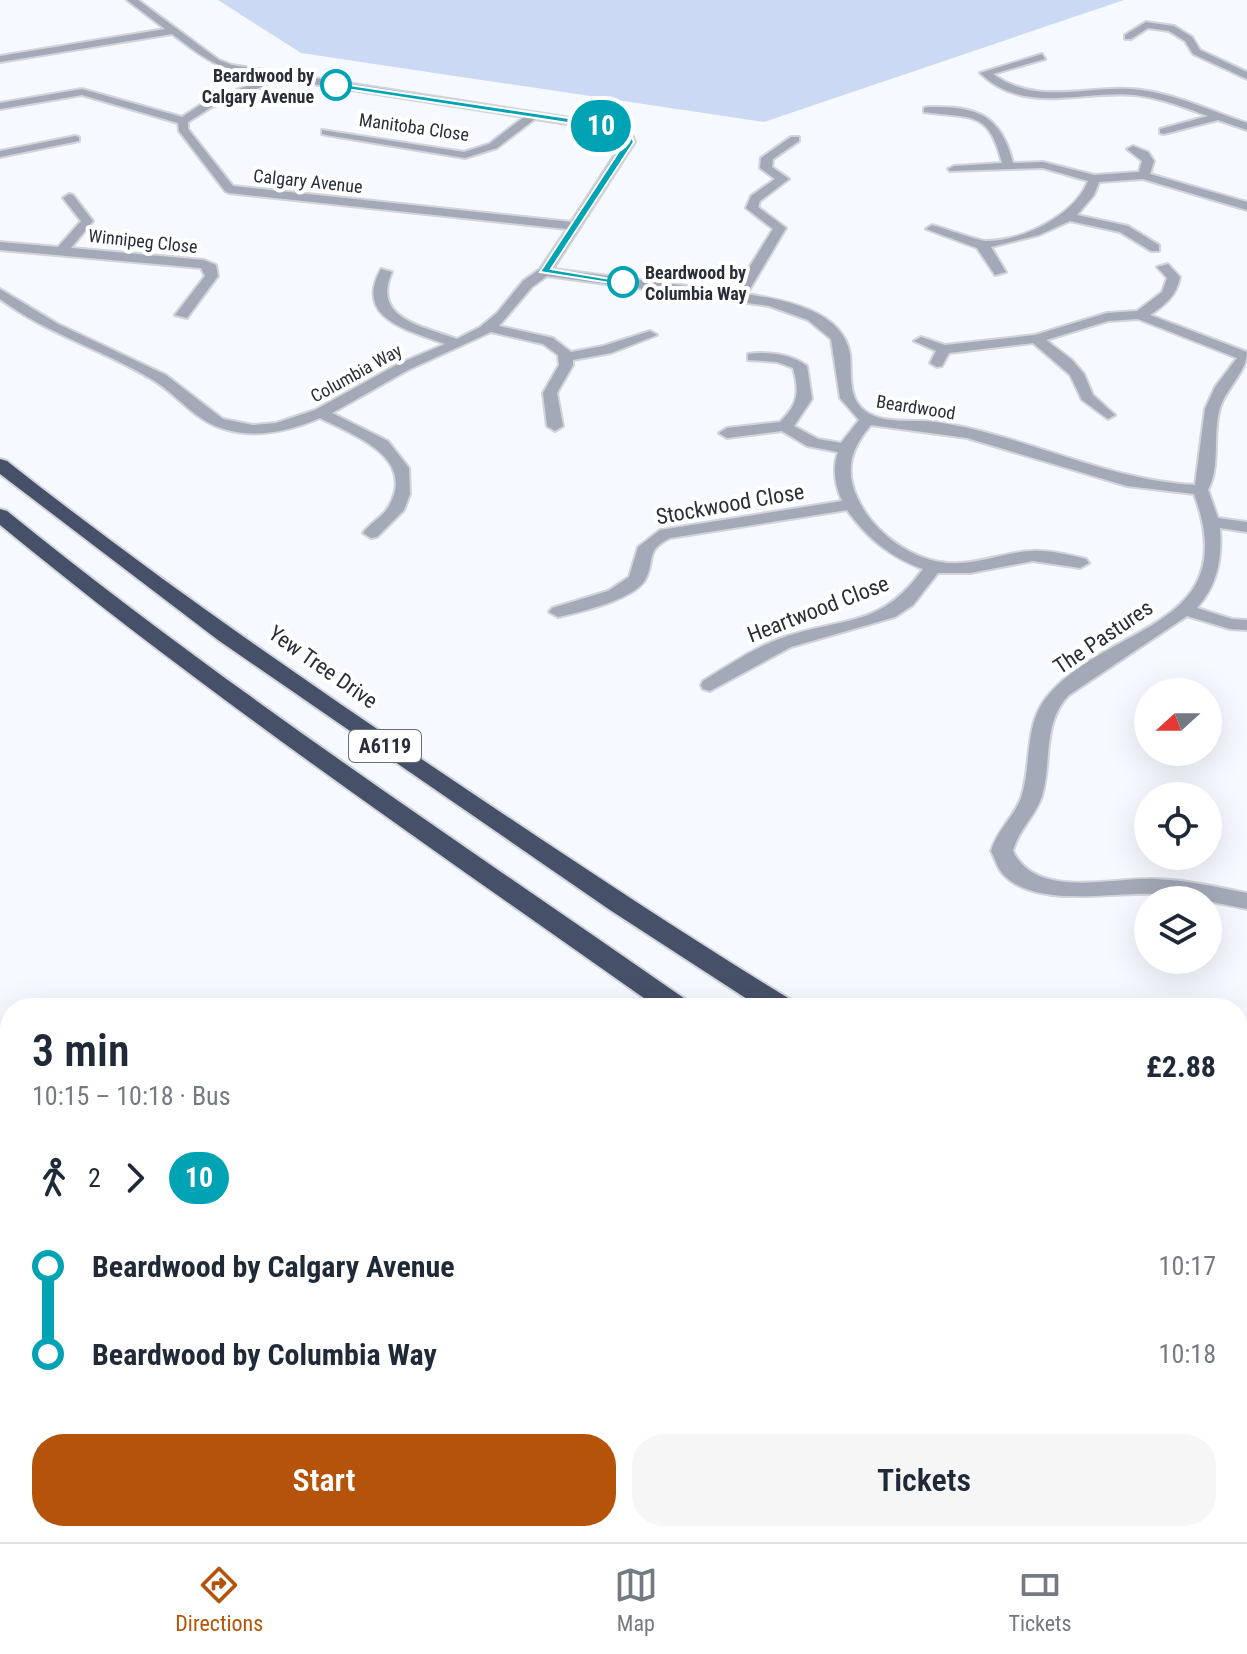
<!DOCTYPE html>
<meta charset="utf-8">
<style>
:root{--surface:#fff;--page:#f6f6f7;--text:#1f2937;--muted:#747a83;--line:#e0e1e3;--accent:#b45309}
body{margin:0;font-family:"Roboto Condensed",sans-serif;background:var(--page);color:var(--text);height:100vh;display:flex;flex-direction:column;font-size:30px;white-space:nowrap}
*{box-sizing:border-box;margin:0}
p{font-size:26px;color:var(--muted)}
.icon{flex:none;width:44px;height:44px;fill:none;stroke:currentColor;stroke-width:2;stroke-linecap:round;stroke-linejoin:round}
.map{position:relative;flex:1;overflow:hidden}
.details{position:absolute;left:0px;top:998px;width:1248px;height:544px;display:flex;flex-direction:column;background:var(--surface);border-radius:32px 32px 0 0;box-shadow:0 8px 32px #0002}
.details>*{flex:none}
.badge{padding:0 16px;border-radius:26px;font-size:28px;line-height:52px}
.needle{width:52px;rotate:249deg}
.buttons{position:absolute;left:1134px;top:678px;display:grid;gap:16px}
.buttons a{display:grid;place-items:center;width:88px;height:88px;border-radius:50%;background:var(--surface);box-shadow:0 8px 32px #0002;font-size:40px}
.map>.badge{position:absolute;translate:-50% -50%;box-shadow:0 0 0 4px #fff}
.legs{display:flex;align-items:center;gap:12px;height:88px;padding:0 32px;font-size:26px}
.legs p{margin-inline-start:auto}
.headline{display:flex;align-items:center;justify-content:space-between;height:136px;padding:0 32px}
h1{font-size:44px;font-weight:600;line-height:60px}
.primary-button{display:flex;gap:16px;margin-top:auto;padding:16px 32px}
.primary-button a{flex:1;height:92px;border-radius:32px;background:var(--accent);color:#fff;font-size:32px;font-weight:600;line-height:92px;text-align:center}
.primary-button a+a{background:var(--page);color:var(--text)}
ul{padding:0 32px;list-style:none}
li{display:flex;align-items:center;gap:28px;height:88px;font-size:30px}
li i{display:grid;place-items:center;width:12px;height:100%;margin:0 10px;background:currentColor}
li i::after{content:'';width:20px;height:20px;margin:-10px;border:6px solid;border-radius:50%;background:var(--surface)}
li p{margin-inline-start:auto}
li:first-child i{background:linear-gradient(#0000 50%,currentColor 0)}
li:last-child i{background:linear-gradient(currentColor 50%,#0000 0)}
.tab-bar{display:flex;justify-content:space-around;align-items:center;height:112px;border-top:2px solid var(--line);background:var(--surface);font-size:22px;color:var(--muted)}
.tab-bar a{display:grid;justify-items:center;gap:4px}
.tab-bar .active{color:var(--accent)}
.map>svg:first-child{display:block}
</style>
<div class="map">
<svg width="1247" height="1542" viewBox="0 0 1247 1542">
<rect width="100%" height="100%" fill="#f6f9ff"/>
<polygon fill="#ccd9f4" points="218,0 1124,0 764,122 301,53"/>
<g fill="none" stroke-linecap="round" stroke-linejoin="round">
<g stroke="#7499ed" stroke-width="11">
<polyline points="0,1133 10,1133"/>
<polyline points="0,1234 10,1234"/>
<polyline points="850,1532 859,1542"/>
</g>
<g stroke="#d1d4db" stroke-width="4">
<g id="minor">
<path d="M127,0h11l81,60 13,5 370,58 30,12 3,7 -82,127 181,23 39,-63 -27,-21 5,-12 24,-17 -15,-11 1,-10 30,-21h8v4l-26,18 -1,8 17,12 -29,22 -2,6 28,21 -39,66c36,6 96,16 103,60 2,19 -3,43 15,57 19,14 48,8 71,11 89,13 168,58 259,63l10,-76 10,-22 22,-29 -99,-39 -30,2 -62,19 26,20 12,14 9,21 22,20 -7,4 -26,-19 -12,-25 -37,-32 -84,10 -7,13 -5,1 -7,-4 6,-12 -22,-10 7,-4 24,8 90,-10 72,-22 30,-2 25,-19 5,-14 -10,-11 11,-3 12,13c-3,18 -15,28 -30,38l97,37c0,20 -21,36 -27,56 -8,27 1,57 -12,82l10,28 29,4v10l-27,-4c2,31 -2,56 -23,80l35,11 15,1v10l-17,-1 -43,-13 -118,79c-27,27 -17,68 -27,101 -7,21 -24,34 -29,55 23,49 99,26 142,28 31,1 62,8 92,14v16c-30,-6 -59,-13 -90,-15 -43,-3 -123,16 -155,-21 -5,-6 -7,-15 -11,-22 6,-21 23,-34 30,-53 11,-33 3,-72 25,-100 60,-76 199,-67 148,-204l-67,-8 -160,-48 -96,-13c-19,22 -27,44 -14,72 16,37 61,69 102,66 25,-1 48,-11 73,-12 18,-1 36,4 54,8l3,4 -9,5 -47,-7 -63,12h-32l-25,32 -18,12 -104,30 -81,44 -7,-2 -2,-4 2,-4c25,-15 49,-32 76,-42 62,-23 101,-9 144,-70 -33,-12 -56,-31 -76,-59l-177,28c-26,13 -14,22 -25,42 -12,20 -65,32 -87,37l-9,-5 3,-4 56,-17 21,-14 9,-30 22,-17 182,-29c-7,-16 -10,-32 -4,-49l-31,-6 -25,-15 -55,7 -8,-5 8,-5 53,-6c18,-18 20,-29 13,-54l-16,-6 -29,-2v-6c19,-3 44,0 59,12l5,33 -18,27 24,13 23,4 18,-23 -19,-22 -9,-59 -23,-19 -39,-14 -222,-30 -15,11 -33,39 54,12 18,14 32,-6 47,-15 7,4 -46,18 -38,7v5l-16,28 6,33 -8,5 -8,-5 -4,-33 16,-28 -1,-10 -15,-11 -52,-12 -83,38 -76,43 56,28 21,27 1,26 -6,16 -27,27 -6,1 -8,-5c7,-10 21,-17 26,-27 28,-49 -36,-71 -69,-88 -30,13 -63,21 -96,11 -29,-8 -46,-34 -71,-49 -49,-30 -106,-46 -153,-81v-10l58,35 108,51 57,44 30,6 23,-2 39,-13 83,-46 47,-20c-36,-14 -92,-25 -64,-75l11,3c-21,47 31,54 65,67l23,-12 17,-14 26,-32 17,-12 27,-40 -338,-36 -4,-2 -46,-60 -1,-8 -96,-28 -82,14v-6l82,-14 100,28 20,-13 67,-27c-51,-8 -57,-13 -97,-43l-172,28v-6l165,-27zM281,79l243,38 -35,27 -25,8 -142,-22v4l4,1 139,23 32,-10 38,-29 64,10 24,10v3l-52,80 -338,-36 -45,-57v-7l22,-14z"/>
<polygon points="1146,22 1174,26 1192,37 1200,50 1247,72 1247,79 1193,54 1185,41 1169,31 1148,28 1131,39 1125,39 1125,35"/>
<path d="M1042,54l3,5 -52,15c48,35 101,7 155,17 34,6 66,21 99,32v7l-29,-10 -54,14 -4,-1v-4l48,-13c-24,-9 -48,-18 -73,-21 -54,-5 -110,21 -155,-22z"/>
<path d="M928,107c48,-1 73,7 85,56l30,-1 51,13 45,-3 3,-11 -15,-12 6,-3 15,6 6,9 -4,13 97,28v8l-104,-31 -44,3 -5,13 -17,20 51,11 31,19v6h-8l-31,-19 -50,-11 -31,14 -48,12 15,25 -11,3 -18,-27 -51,-19 6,-4c11,3 48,16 54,16 37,0 89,-26 102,-60l-45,-13 -93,3 -2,-2 6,-3 48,-3c-13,-54 -31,-44 -78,-51v-4z"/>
<polygon points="75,136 79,137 79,141 0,157 0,151"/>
<polygon points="69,194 73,195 93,221 71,248 204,260 216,265 218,276 187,318 175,315 205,276 201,268 0,250 0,242 58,247 81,221 63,198"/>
</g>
</g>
<g stroke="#d1d4db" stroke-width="4">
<g id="highway">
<path d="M0,459l7,2c147,116 301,222 456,326 109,73 218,146 330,214l4,7h-36l-151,-98 -392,-270 -218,-166z"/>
<path d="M0,509l7,2c217,176 451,330 681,490l4,7h-34c-222,-157 -448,-310 -658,-483z"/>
<polygon points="1238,1206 1247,1209 1247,1235 1238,1232"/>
<polygon points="1238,1268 1247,1271 1247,1300 1238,1297"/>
</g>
</g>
<use href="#minor" fill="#a3a9b6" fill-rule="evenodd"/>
<use href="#highway" fill="#465169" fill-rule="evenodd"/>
</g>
<polygon fill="#00a3b4" stroke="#fff" stroke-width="2" points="336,83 602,123 631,135 634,142 551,269 628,282 623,285 540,272 625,142 624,138 600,128 333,87"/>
<g fill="#fff" stroke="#00a3b4" stroke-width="4">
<circle cx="336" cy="85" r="14"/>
<circle cx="623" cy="282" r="14"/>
</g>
<g text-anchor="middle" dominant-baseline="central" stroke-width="8" stroke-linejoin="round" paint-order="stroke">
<g font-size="18" font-weight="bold" fill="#292e39" stroke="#fff" text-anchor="end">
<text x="314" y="75">Beardwood by<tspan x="314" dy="21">Calgary Avenue</tspan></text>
<text x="645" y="272" text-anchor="start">Beardwood by<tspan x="645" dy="21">Columbia Way</tspan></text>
</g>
<g font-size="18" fill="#292e39" stroke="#fff">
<text transform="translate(414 127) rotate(8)">Manitoba Close</text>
<text transform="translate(308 181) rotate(6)">Calgary Avenue</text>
<text transform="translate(143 241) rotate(6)">Winnipeg Close</text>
<text transform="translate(356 373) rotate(-29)">Columbia Way</text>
<text transform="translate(916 407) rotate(9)">Beardwood</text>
</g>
<rect fill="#fff" stroke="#696d74" stroke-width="2" x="349" y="730" width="72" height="32" rx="6"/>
<g font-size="20" font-weight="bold" fill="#292e39">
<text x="385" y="746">A6119</text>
</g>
<g font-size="22" fill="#292e39" stroke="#fff">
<text transform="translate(730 504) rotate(-10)">Stockwood Close</text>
<text transform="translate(818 609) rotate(-21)">Heartwood Close</text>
<text transform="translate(1103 637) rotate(-34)">The Pastures</text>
<text transform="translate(323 667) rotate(35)">Yew Tree Drive</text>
</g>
</g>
</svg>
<div class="buttons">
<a><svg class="needle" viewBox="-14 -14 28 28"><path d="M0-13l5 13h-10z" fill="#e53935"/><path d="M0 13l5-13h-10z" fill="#747a83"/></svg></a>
<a><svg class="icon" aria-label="locate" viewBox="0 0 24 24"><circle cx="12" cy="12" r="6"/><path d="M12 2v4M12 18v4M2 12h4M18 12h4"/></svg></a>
<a><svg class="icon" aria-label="layers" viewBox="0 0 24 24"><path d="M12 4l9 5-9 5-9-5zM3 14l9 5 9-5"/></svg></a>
</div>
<b class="badge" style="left:601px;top:126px;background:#00a3b4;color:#fff">10</b>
<section class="details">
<div class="headline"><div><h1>3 min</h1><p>10:15 – 10:18 · Bus</p></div><b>£2.88</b></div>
<div class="legs"><svg class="icon" aria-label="walk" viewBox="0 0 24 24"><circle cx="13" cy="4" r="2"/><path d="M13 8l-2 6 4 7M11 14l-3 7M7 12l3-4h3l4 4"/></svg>2<svg class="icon" aria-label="forward" viewBox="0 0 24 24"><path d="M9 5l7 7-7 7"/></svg><b class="badge" style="background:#00a3b4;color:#fff">10</b></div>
<ul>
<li><i style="color:#00a3b4"></i><b>Beardwood by Calgary Avenue</b><p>10:17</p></li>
<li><i style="color:#00a3b4"></i><b>Beardwood by Columbia Way</b><p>10:18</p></li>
</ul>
<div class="primary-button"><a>Start</a><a>Tickets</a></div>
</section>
</div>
<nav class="tab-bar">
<a class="active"><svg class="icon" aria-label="directions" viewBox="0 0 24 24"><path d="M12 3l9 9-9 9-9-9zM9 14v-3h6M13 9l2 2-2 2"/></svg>Directions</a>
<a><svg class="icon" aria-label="map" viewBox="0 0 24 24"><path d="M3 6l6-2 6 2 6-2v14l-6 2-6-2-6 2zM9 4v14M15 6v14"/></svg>Map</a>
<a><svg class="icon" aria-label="tickets" viewBox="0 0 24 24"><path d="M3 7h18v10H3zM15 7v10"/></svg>Tickets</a>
</nav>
